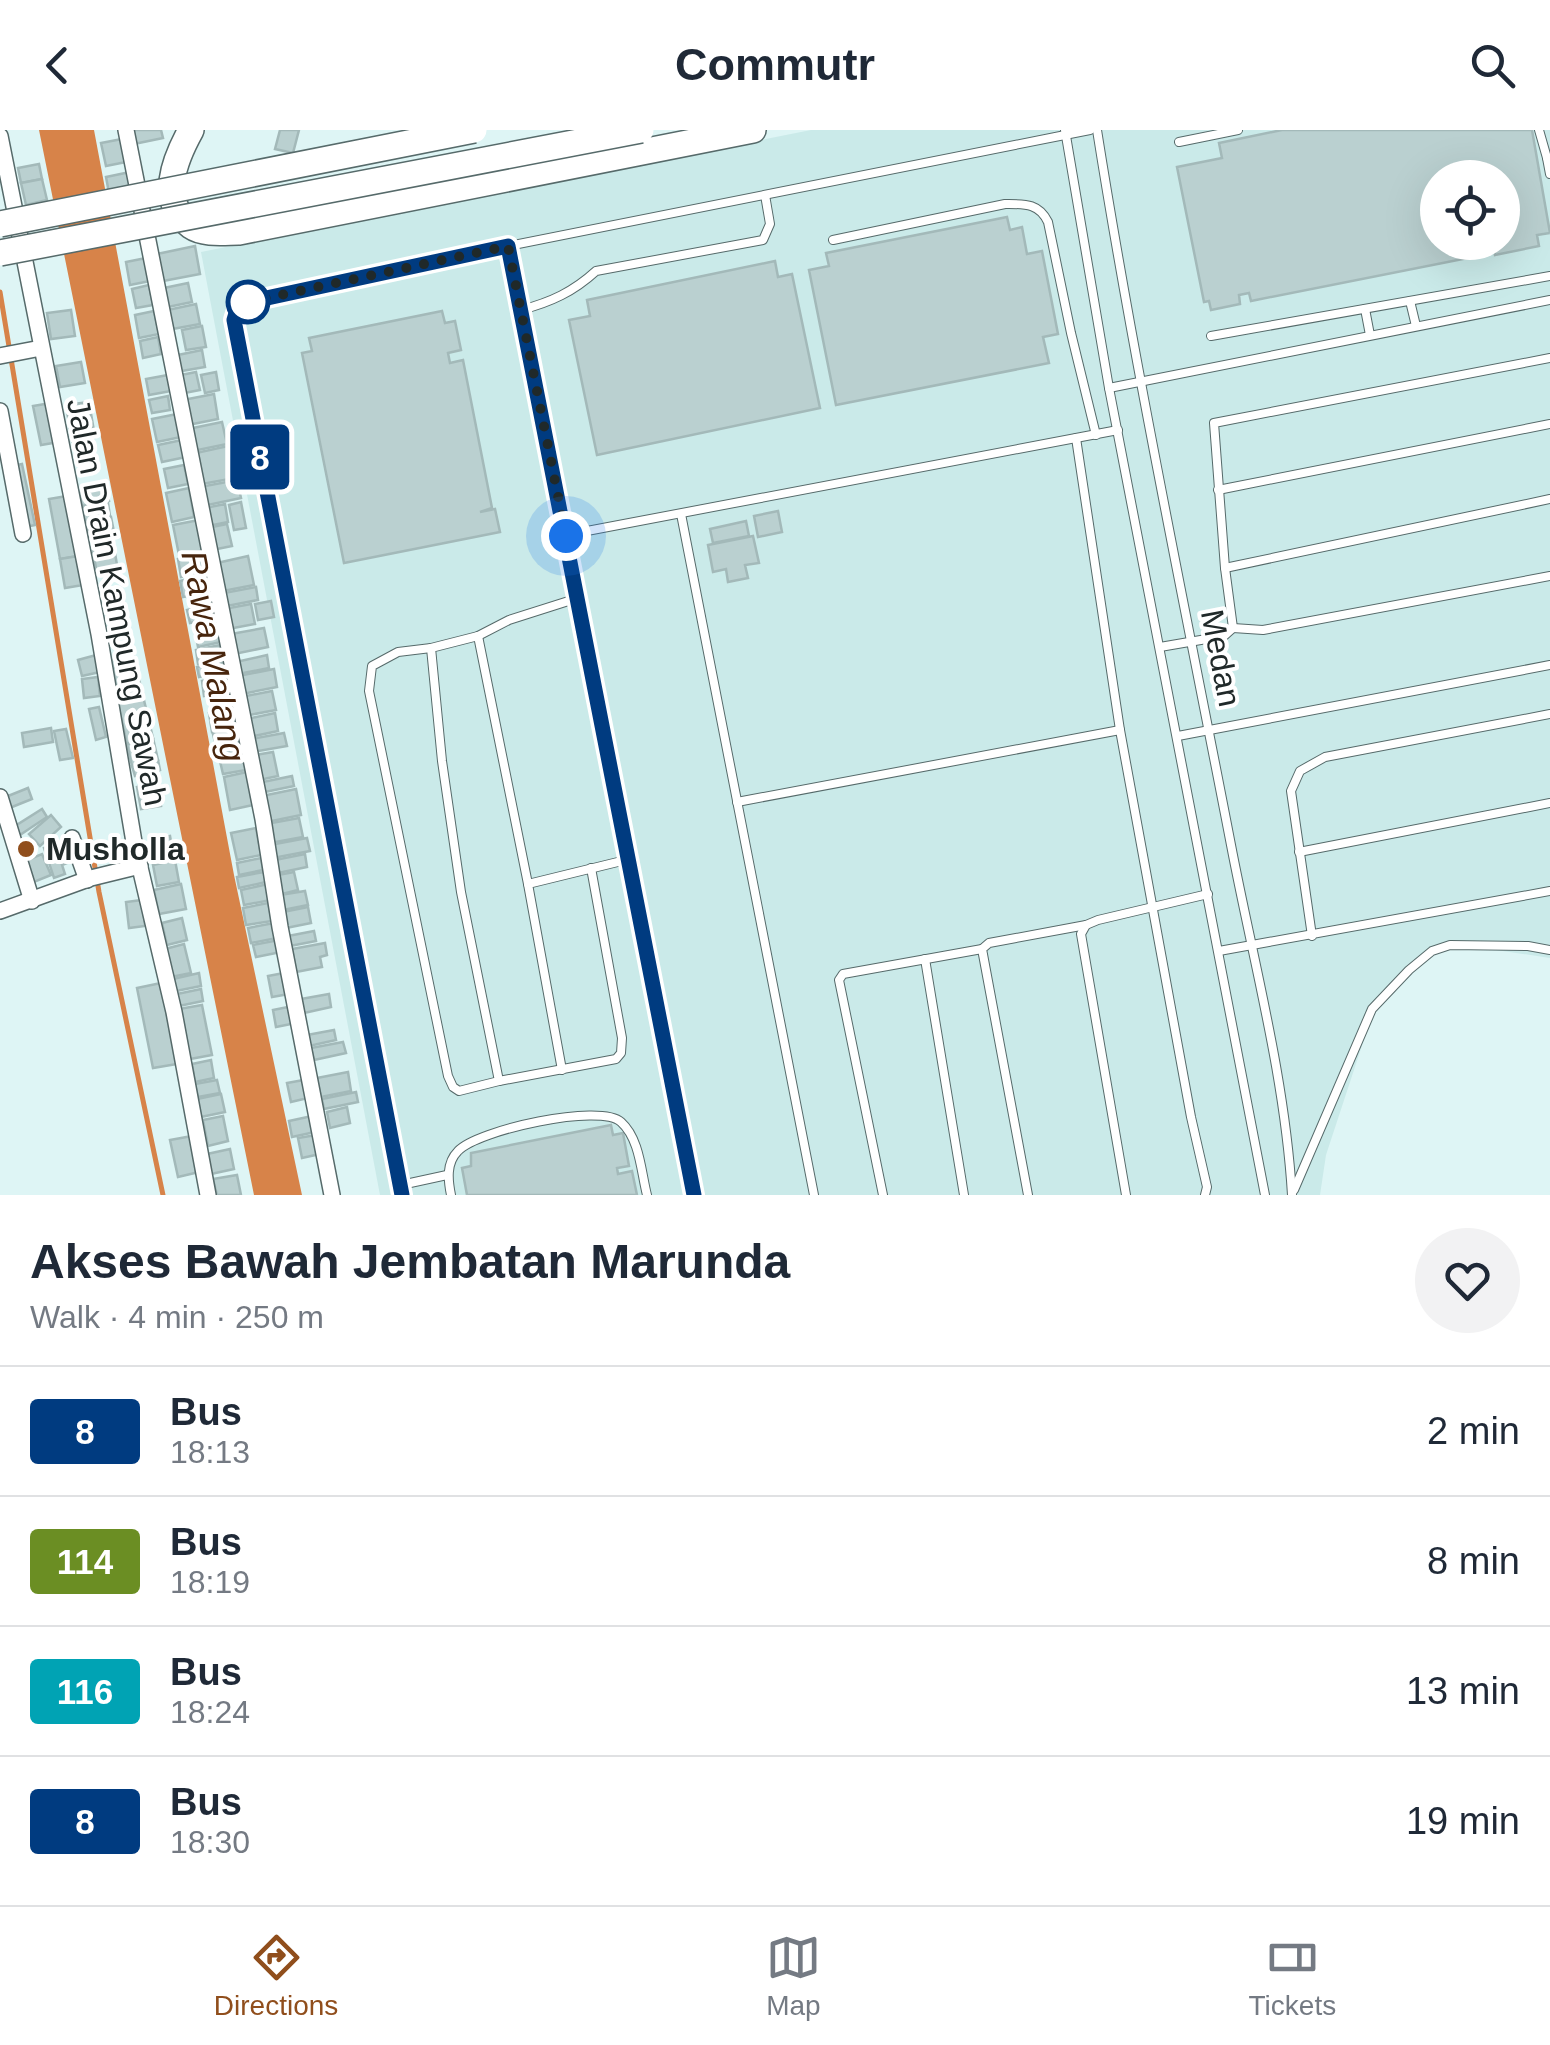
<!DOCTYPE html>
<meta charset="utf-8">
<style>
:root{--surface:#fff;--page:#f2f2f3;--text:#1f2937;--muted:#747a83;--line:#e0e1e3;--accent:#904e1c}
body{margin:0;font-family:Arial,sans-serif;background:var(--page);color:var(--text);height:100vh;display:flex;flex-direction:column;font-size:38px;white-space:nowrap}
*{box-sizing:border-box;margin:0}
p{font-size:32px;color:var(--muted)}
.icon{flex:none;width:55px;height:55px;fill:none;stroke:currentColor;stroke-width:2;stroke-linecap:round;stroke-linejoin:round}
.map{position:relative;height:1065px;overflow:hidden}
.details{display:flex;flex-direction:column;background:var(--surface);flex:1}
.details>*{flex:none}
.badge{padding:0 20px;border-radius:8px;font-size:35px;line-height:65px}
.tools{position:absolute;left:1420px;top:30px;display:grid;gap:20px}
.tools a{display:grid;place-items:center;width:100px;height:100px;border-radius:50%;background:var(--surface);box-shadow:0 10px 40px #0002;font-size:50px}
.you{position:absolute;width:50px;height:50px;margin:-25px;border:8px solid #fff;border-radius:50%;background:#1a73e8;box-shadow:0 0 0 15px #1a73e833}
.map>.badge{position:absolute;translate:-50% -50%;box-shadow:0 0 0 5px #fff}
.round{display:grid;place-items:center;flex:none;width:105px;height:105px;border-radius:52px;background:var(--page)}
.headline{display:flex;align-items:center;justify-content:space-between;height:170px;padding:0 30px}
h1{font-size:48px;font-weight:600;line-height:75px}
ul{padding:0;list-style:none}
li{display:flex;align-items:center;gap:30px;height:130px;padding:0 30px;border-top:2px solid var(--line)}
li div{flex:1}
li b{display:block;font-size:38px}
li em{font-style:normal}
li .badge{min-width:110px;font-weight:700;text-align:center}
header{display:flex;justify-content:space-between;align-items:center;height:130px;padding:0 30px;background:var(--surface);font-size:45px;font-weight:600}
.dock{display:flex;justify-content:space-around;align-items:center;height:140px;border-top:2px solid var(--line);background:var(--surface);font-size:28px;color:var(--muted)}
.dock a{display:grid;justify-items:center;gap:5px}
.dock .on{color:var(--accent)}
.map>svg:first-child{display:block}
</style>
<header><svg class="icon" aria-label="back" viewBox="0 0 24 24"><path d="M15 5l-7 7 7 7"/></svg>Commutr<svg class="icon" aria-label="search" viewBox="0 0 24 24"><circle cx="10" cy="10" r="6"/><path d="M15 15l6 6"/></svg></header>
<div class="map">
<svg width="1550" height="1065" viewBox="0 0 1550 1065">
<rect width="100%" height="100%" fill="#def5f5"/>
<path fill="#caeae9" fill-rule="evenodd" d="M811,0h739v828l-107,-16 -67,61 -50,152 -6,40h-940l-179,-943zM1438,48h64v64h-64z"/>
<polygon fill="#d78349" points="39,0 94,0 234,745 302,1065 254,1065"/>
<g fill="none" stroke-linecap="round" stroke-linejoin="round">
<polyline stroke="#d78349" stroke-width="5" points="0,162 99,762 163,1065"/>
</g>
<g fill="#bad0d0" stroke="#a3b9b9" stroke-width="2.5" fill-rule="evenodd">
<polygon points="131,0 161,0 163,8 134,14"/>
<polygon points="280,0 299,0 293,23 275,19"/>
<path d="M1282,0h250l18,103 -13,2 2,11 -44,9 -2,-11 -7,1 2,9 -237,47 -2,-8 -10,2 1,9 -29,6 -2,-9 -5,1 -27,-135 45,-9 -3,-15zM1438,48h64v64h-64z"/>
<polygon points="122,9 126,32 106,36 101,13"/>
<polygon points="39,34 42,49 21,53 18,38"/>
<polygon points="130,42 133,58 109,63 106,47"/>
<polygon points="42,49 47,70 26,75 21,53"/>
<polygon points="1007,87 1010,100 1022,97 1027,124 1042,121 1058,204 1043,207 1049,233 836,275 809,140 829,136 826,123"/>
<polygon points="195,116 200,144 163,151 157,124"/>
<polygon points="146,128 150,151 130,155 126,132"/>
<polygon points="775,131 778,147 792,144 820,278 597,325 569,190 590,186 587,170"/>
<polygon points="188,153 192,172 163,178 159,159"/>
<polygon points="149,155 153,175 136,178 132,159"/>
<polygon points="196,174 200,194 167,200 163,181"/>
<polygon points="71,180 75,206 51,209 47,183"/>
<polygon points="154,181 159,204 139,208 135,185"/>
<polygon points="442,181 445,193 455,191 461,220 448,223 450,233 463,230 492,378 480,382 495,379 500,402 344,433 302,223 312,221 309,208"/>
<polygon points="202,196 206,217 186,220 182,200"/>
<polygon points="158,207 161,224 143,228 140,211"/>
<polygon points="202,220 205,237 176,242 173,226"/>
<polygon points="81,232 85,253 60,257 56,236"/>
<polygon points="196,242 200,260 179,264 176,246"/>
<polygon points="216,242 219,260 205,263 201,245"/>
<polygon points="168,245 171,261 149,265 146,249"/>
<polygon points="214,264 218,289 188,295 183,270"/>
<polygon points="168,266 170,280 152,283 149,270"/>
<polygon points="89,272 95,307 72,311 66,275"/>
<polygon points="51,273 59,312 41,315 33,276"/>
<polygon points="177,284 181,307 157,312 152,289"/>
<polygon points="222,292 227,314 193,321 188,299"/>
<polygon points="182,310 186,327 162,332 158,315"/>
<polygon points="228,316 235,348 202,354 196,323"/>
<polygon points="22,334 35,395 25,397 12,336"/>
<polygon points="184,335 188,354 168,358 164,339"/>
<polygon points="237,350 241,368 203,376 200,357"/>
<polygon points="189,358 194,387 172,392 166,363"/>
<polygon points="107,359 109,371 82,376 79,363"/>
<polygon points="67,366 78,426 60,429 49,369"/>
<polygon points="241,372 246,398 234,400 229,375"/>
<polygon points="108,373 110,386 85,392 82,378"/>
<polygon points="225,374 228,392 208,396 205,378"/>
<polygon points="778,381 782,402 758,407 754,386"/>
<polygon points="111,387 114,402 89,407 86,392"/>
<polygon points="199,390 205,420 179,425 173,395"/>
<polygon points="746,391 749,406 713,413 710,399"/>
<polygon points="227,394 232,416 212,420 207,398"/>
<polygon points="753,406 759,433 745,435 748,448 728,452 726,439 713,442 708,415"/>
<polygon points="114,417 118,441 97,444 93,421"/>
<polygon points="203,424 207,442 181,447 178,429"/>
<polygon points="78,426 83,455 65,458 60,429"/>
<polygon points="248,426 254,455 223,461 217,433"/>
<polygon points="205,445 209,462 183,467 180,451"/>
<polygon points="256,457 258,470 227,476 224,463"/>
<polygon points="271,471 274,487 258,490 255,474"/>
<polygon points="251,474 255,494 228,499 224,479"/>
<polygon points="211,475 214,488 190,493 187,480"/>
<polygon points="217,490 221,512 198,517 194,495"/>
<polygon points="264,498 268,517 234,524 231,504"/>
<polygon points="220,515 223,530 198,534 196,520"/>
<polygon points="133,524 153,608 127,614 108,530"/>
<polygon points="96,525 100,542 82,546 78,530"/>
<polygon points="267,525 269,538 238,544 236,532"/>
<polygon points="224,532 226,542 199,547 197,537"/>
<polygon points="274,539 277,557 242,564 238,546"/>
<polygon points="228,545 231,560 204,566 202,551"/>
<polygon points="98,547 100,566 84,568 82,549"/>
<polygon points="272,561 276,580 244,586 241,567"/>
<polygon points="99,577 106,607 96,610 89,579"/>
<polygon points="230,579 234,597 212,602 209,583"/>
<polygon points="275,583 278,601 250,607 247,589"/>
<polygon points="51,598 53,612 24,617 22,603"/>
<polygon points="66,599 73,628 60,630 54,601"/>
<polygon points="237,599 241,621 218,625 213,604"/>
<polygon points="284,603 287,616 253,622 251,609"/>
<polygon points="153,608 158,630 132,636 127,614"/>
<polygon points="273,622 278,646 259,650 255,625"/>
<polygon points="242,623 246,640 223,644 219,627"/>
<polygon points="158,630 160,640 135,646 132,636"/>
<polygon points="247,642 253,675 230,680 224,647"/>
<polygon points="292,646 294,656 260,663 258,653"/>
<polygon points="157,654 161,676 141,679 137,657"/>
<polygon points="28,658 32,669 7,679 3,668"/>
<polygon points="296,659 301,685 267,692 262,666"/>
<polygon points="42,679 47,687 17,707 12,698"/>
<polygon points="51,685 61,697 40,716 29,704"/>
<polygon points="299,688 303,707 270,713 266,694"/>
<polygon points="256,698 261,725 237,730 231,703"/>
<polygon points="170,706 173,723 153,727 150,710"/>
<polygon points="307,708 310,721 273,728 270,715"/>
<polygon points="54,714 56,721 69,716 74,730 62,735 65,744 54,748 44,718"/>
<polygon points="42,724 51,745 29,754 20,733"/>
<polygon points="305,724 307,737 278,743 275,730"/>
<polygon points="261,728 263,740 239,745 237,733"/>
<polygon points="175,730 179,752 157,756 153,735"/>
<polygon points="264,742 266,752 239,758 237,747"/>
<polygon points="294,742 298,760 282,764 278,745"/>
<polygon points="181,754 186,779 159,784 154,760"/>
<polygon points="268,754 271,770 244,775 241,760"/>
<polygon points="305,761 308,775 283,780 280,765"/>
<polygon points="142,770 145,796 129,798 126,772"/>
<polygon points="268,773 272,791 246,795 243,778"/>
<polygon points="308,777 311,793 286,798 283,782"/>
<polygon points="182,788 187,810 167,815 162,793"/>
<polygon points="274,793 277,808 251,813 248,798"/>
<polygon points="314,801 316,811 290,816 288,806"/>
<polygon points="279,810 281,822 256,827 253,815"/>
<polygon points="325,813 327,825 320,827 322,837 296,842 292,819"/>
<polygon points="184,814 191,843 171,847 165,819"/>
<polygon points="199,843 201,856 176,861 173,849"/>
<polygon points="284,843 289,864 272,867 268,846"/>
<polygon points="161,853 177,934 153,938 137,858"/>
<polygon points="201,859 203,871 179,876 177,864"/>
<polygon points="329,864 331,877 304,883 301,869"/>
<polygon points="202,875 212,925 190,929 179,879"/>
<polygon points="293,876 296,893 276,897 273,880"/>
<polygon points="334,900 336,910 309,916 307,905"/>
<polygon points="343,912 346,923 314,930 311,918"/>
<polygon points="211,930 214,948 195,952 192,934"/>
<polygon points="348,942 351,961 321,967 317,948"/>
<polygon points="309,949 312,967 291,972 287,953"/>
<polygon points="217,950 220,963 198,967 195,954"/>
<polygon points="356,962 358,972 324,979 322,969"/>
<polygon points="221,964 225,982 201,987 197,969"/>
<polygon points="347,977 350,993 330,998 327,982"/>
<polygon points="223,986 228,1011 208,1016 203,990"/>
<polygon points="312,986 315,1002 292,1007 289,991"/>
<polygon points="611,995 613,1005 623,1003 629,1036 617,1038 618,1044 632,1041 637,1065 467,1065 462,1038 471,1036 471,1023"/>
<polygon points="316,1005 320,1024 302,1028 298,1008"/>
<polygon points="192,1006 199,1042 178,1047 170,1010"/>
<polygon points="230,1019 234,1039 211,1044 207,1024"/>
<polygon points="237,1045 241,1065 217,1065 213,1049"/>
</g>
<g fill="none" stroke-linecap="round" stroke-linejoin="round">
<g stroke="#566a6a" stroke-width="10">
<g id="lane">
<polyline points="1065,0 1109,258 1265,1065"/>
<path d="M1097,0c38,239 88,477 134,715 22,115 54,232 61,350"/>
<polyline points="1539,0 1547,28 1550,28"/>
<polyline points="1179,12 1238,0"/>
<polyline points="1547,28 1550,44"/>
<path d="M833,110l172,-36c20,0 34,-1 43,18l23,111 25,102"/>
<polyline points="508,116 1090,0"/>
<polyline points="1410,171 1416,196"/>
<polyline points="1365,179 1370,205"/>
<path d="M521,180c30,-8 52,-18 75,-39l167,-31 7,-16 -5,-29"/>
<polyline points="1211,206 1550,146"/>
<polyline points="1109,258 1550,170"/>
<polyline points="1076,308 1120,600 1191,987 1207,1057 1205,1065"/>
<polyline points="1218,360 1550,294"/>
<polyline points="681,384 814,1065"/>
<polyline points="566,405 1118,300"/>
<polyline points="1225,438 1550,369"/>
<polyline points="578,468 509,490 478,506 431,518 442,631 461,762 499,951 616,929 621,923 622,908 591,738"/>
<polyline points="1233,498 1263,500 1550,446"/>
<polyline points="478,506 528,754"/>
<polyline points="1160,517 1224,506 1233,498 1225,438 1214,293 1550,228"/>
<polyline points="431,518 398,522 372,536 369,561 448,946 453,957 459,961 499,951"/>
<polyline points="1178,606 1550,535"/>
<polyline points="737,672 1120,600"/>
<polyline points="1299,722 1550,673"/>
<polyline points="1312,806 1291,661 1300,641 1325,627 1550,584"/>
<polyline points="1219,821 1550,761"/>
<polyline points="925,829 964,1065"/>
<polyline points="562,940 528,754 630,729"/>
<polyline points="401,1055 447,1045"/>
<polyline points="1294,1060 1372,879 1409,840 1432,821 1450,815 1528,816 1550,820"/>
<polyline points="402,1065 234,190 237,180 248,172 508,116 694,1065"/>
<path d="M451,1065c-3,-15 -5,-32 7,-44 19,-21 142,-48 163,-29 19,17 20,50 26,73"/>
<polyline points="883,1065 839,850 843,844 982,819"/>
<polyline points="1028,1065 982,819 989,813 1086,795"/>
<polyline points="1126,1065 1081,804 1086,795 1098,790 1208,764"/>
</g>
</g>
<g stroke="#566a6a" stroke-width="18">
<g id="street">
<polyline points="126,0 263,689 280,797 332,1065"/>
<polyline points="0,6 99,504 134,712 174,882 208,1065"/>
<polyline points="0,226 41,218"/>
<polyline points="0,281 23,404"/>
<polyline points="0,667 32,771"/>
<polyline points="72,708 87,750"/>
<polyline points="0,781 91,748 140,736"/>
</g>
</g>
<g stroke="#566a6a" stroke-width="28">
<path id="primary" d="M191,0c-16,29 -34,71 0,96 13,9 34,6 48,6l514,-102"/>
</g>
<use href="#lane" stroke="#fff" stroke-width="8"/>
<use href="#street" stroke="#fff" stroke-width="15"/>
<use href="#primary" stroke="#fff" stroke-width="25"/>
<g stroke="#566a6a" stroke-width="28" stroke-linecap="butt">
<g id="primary-bridge">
<polyline points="0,94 474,0"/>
<polyline points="0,123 641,0"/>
</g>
</g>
<use href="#primary-bridge" stroke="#fff" stroke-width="25"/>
</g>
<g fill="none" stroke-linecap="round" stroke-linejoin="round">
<g stroke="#fff" stroke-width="22">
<polyline id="line" points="402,1065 234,190 237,180 248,172 508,116 694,1065"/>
</g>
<use href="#line" stroke="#003b80" stroke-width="15"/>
<polyline stroke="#202929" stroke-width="10" stroke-dasharray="0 18" points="248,172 508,116 566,406"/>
</g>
<circle fill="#fff" stroke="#003b80" stroke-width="5" cx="248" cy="172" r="20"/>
<circle fill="#904e1c" stroke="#fff" stroke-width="4" cx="26" cy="719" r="10"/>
<g text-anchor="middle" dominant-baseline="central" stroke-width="8" stroke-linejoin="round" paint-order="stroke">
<g font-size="32" fill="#202929" stroke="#fff">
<text transform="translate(117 472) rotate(79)">Jalan Drain Kampung Sawah</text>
<text transform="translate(1221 528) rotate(79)">Medan</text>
</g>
<g font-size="32" font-weight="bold" fill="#202929" stroke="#fff" text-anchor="start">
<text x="46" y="719">Musholla</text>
</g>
<g font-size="35" font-style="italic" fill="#47250d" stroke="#fff">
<text transform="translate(214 526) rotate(79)">Rawa Malang</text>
</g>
</g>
</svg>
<div class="tools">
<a><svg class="icon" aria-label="locate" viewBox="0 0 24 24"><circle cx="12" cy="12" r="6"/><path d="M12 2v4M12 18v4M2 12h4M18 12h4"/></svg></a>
</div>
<div class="you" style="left:566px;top:406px"></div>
<b class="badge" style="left:260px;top:327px;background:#003b80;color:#fff">8</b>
</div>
<section class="details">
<div class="headline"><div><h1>Akses Bawah Jembatan Marunda</h1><p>Walk · 4 min · 250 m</p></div><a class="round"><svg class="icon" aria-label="heart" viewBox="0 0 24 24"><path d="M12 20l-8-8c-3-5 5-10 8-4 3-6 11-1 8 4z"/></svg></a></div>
<ul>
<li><span class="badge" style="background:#003b80;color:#fff">8</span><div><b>Bus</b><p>18:13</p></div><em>2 min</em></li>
<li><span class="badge" style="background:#6b8e23;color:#fff">114</span><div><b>Bus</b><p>18:19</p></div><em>8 min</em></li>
<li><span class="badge" style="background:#00a3b4;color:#fff">116</span><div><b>Bus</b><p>18:24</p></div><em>13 min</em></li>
<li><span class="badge" style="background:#003b80;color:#fff">8</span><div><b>Bus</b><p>18:30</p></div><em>19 min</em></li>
</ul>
</section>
<nav class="dock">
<a class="on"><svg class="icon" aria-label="directions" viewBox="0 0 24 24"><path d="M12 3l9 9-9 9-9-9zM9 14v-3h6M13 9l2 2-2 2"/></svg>Directions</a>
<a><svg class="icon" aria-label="map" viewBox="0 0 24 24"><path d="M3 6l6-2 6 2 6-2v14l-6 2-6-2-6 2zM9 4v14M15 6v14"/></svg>Map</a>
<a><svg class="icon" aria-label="tickets" viewBox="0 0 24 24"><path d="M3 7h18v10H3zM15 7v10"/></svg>Tickets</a>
</nav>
